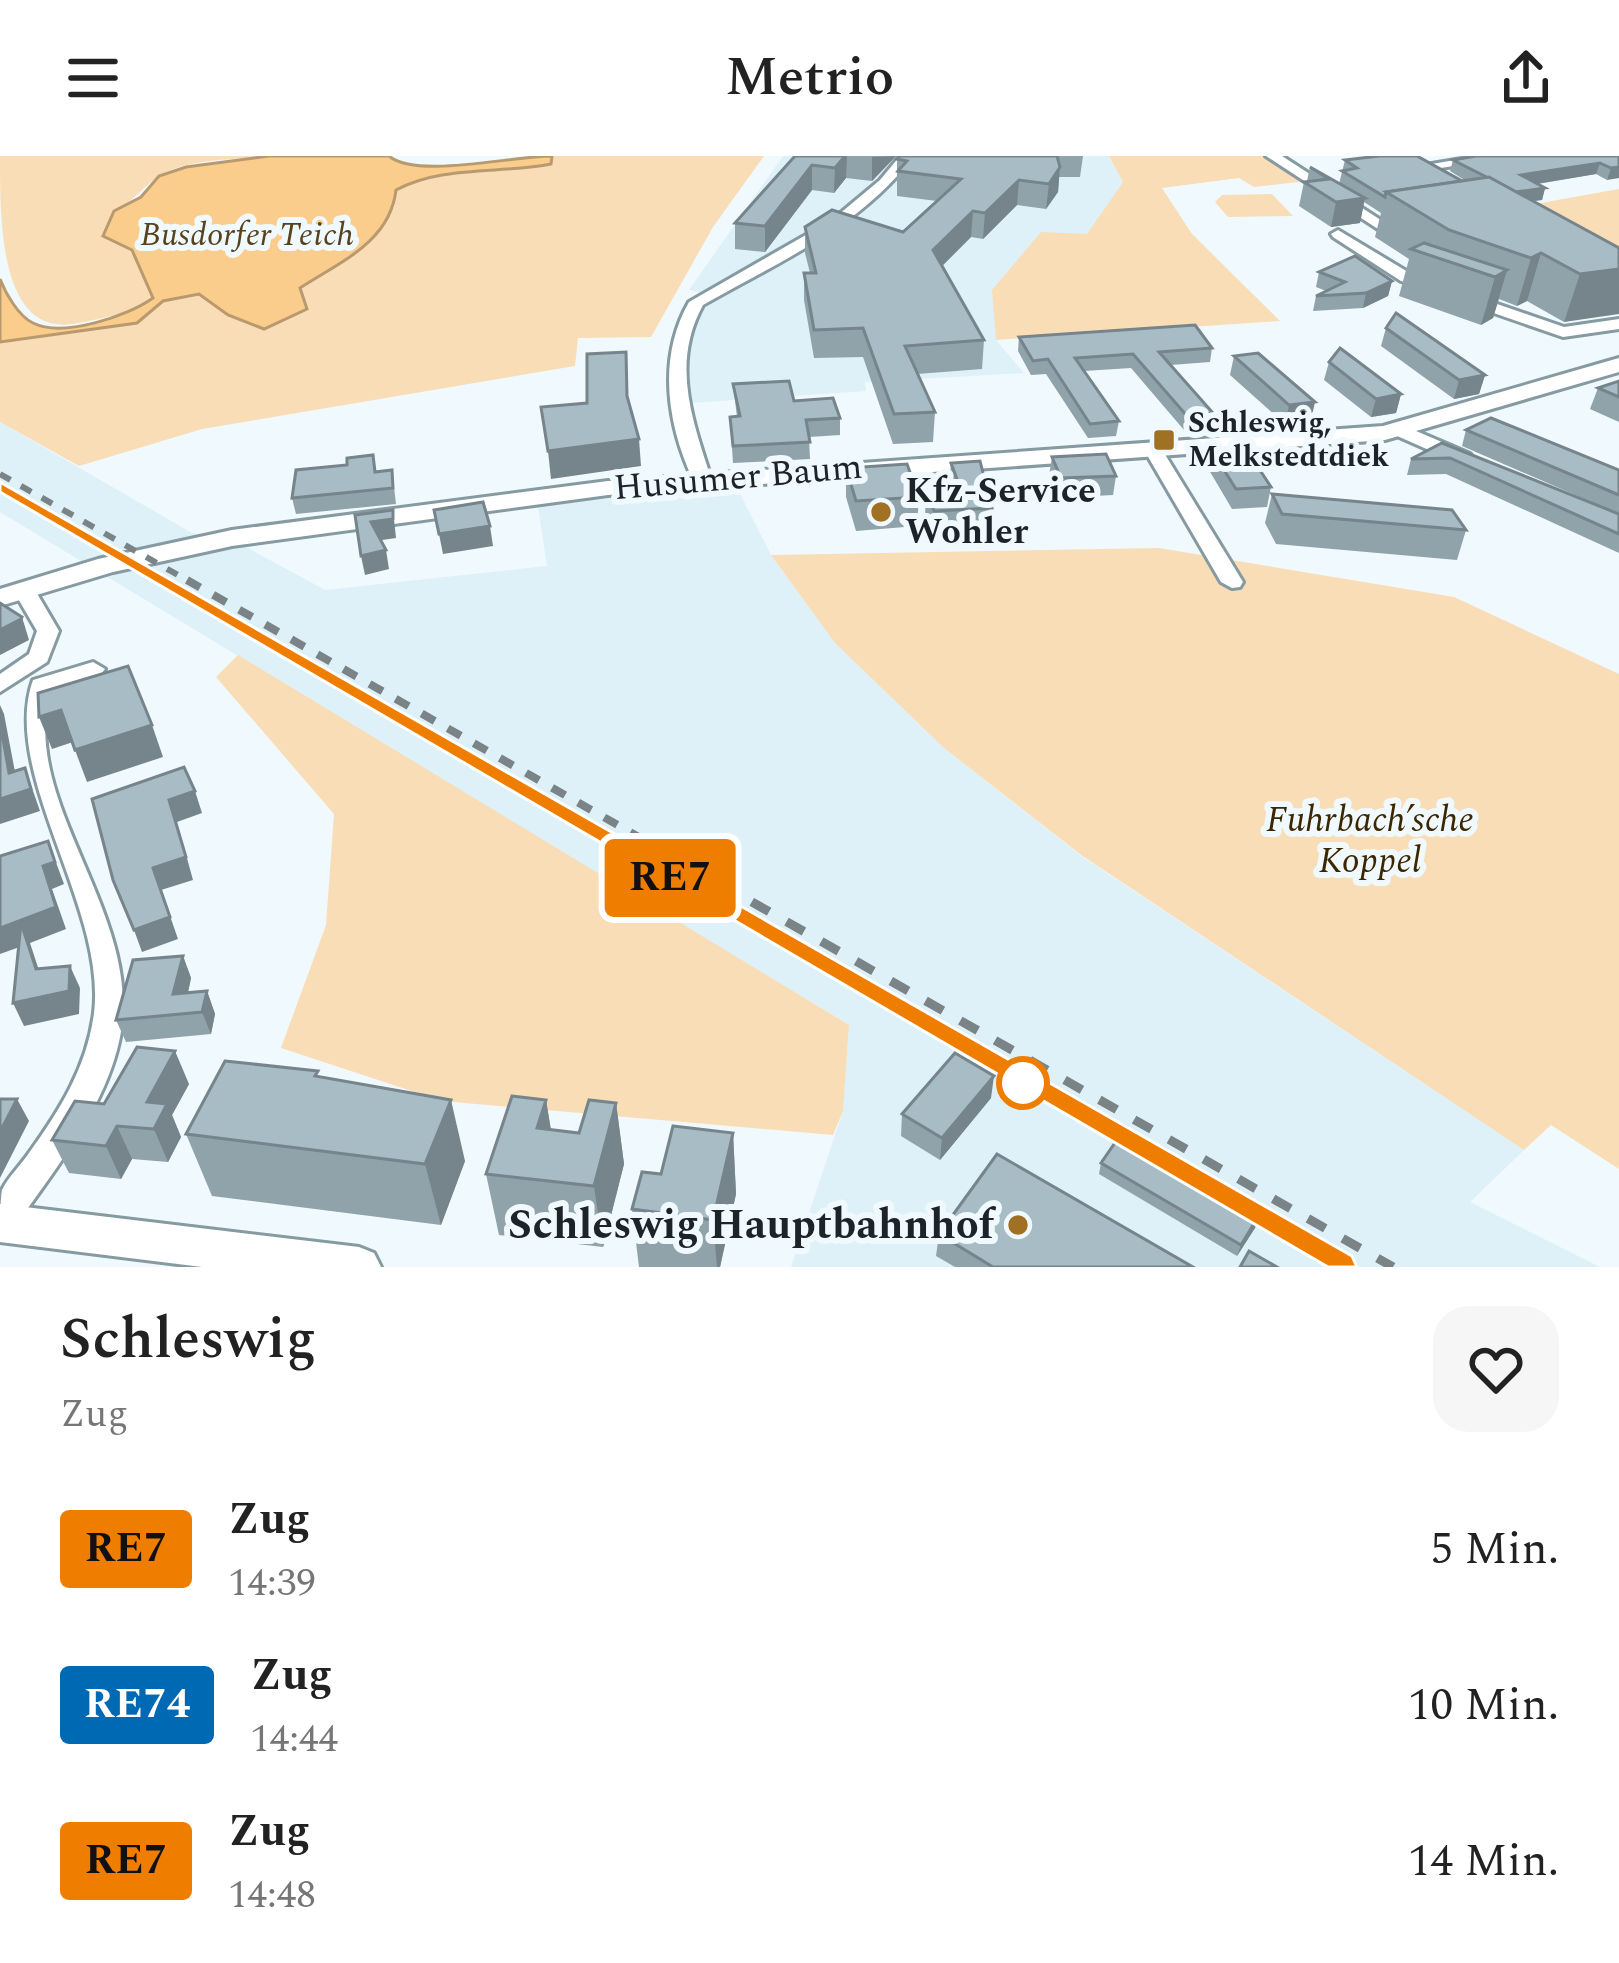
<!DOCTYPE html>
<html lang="de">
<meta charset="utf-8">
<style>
:root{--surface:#fff;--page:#f6f6f6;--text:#222;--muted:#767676}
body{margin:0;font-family:Spectral,serif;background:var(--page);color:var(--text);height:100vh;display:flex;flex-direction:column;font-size:45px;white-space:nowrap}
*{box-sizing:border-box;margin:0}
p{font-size:39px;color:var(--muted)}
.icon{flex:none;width:66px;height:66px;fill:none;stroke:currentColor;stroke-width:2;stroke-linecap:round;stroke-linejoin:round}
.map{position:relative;height:1111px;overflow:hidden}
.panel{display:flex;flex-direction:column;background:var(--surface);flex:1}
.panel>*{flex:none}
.badge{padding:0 24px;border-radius:9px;font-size:42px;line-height:78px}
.map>.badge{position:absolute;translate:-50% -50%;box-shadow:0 0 0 6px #fff}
.round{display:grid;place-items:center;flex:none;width:126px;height:126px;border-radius:36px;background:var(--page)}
.head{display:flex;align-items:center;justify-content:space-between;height:204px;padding:0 60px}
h1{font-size:57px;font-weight:600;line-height:90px}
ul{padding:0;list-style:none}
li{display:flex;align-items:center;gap:36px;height:156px;padding:0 60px}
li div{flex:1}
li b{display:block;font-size:45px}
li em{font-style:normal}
li .badge{min-width:132px;font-weight:700;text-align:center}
header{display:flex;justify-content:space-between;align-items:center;height:156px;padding:0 60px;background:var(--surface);font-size:54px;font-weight:600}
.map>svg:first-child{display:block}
</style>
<header><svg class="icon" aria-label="menu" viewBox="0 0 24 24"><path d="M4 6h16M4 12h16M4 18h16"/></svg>Metrio<svg class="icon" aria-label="share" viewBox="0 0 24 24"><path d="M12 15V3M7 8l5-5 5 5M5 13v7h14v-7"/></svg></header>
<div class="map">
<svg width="1619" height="1111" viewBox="0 0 1619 1111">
<rect width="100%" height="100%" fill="#f0f9fd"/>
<g fill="#def0f8">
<polygon points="783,0 1109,0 1123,26 1087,79 996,184 1024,217 865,226 866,235 690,247 688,184 699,155 714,140 689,134"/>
<polygon points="0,266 192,377 244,390 325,434 547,410 538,351 712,330 728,314 771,399 835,487 944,592 1081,700 1524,994 1470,1046 1600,1111 791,1111 843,955 849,869 0,356"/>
</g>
<g fill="#f9ddb7">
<path d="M0,0h269c-32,4 -79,2 -108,19 -16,9 -24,24 -47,36l39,87c-22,15 -44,19 -70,24 -83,22 -83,-95 -83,-166z"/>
<path d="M552,0h212l-51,71 -62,110 -73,1 -3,28 -373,63 -123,37 -79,-44v-80l137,-19 26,-22 37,-7 28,21 71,-27 95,-80 1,-18c47,-25 105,-16 156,-26z"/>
<polygon points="1109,0 1265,0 1307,25 1254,31 1239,22 1162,32 1192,78 1280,165 996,184 992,134 1041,76 1087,78 1123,26"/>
<polygon points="1619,33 1619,113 1507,53"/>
<polygon points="1272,38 1293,60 1228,61 1215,46 1222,39"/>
<polygon points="1159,392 1454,441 1619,518 1619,1013 1551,969 1524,994 1081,699 944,592 835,487 771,399"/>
<polygon points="238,499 849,869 843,955 833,979 442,945 281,892 326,769 334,658 216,521"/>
</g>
<path fill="#fbcd8c" stroke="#b89a6e" stroke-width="3" d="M269,0h120c27,23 123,0 163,0l-1,8c-50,10 -109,1 -155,26 -6,52 -56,72 -96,98l7,21 -43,20 -36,-14 -29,-21 -36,7 -26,22 -137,19v-63c5,13 18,37 33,44 30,15 95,-7 120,-25l-21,-48 -29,-14 11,-25 27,-14 18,-21 27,-9z"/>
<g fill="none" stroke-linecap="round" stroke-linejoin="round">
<g stroke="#869aa2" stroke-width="6">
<g id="minor">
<path d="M900,0h14c-55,72 -134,105 -211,149 -32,58 -11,114 8,173l-10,6 -7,-2c-27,-57 -37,-124 -5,-180l143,-82 48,-40z"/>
<polygon points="1266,0 1282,0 1390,70 1378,73"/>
<polygon points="1479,0 1519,0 1421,15 1414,11"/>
<polygon points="1338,74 1413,119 1444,131 1436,136 1401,125 1333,81 1331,78"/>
<polygon points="1462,140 1474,140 1564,171 1619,163 1619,173 1563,181 1462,146"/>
<polygon points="1402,269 1470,298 1473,302 1470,306 1456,306 1395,279 1395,271"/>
<polygon points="1152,286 1161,292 1243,426 1240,431 1232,432 1221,426 1143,292"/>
<polygon points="24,427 32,429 59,475 47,506 0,536 0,518 29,498 37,475 13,434"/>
<path d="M93,506l12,7 -4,5 -50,15c-35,117 102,231 66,361 -18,67 -66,124 -105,181l-12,4c0,-13 0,-33 2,-45 6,-13 19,-25 27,-37 31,-43 58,-86 65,-140 13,-105 -94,-240 -61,-333z"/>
</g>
</g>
<g stroke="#869aa2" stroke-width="6">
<g id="tertiary">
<polygon points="1619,202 1619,216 1385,284 608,339 232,390 113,416 0,450 0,433 98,403 232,374 608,325 1383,270"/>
<polygon points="0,1048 359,1091 374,1097 381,1111 202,1111 0,1086"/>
</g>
</g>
<use href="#minor" fill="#fff" fill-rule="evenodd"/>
<use href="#tertiary" fill="#fff" fill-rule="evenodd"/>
<polyline stroke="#7a8386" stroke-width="6" stroke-dasharray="12 12" stroke-linecap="butt" points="0,318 192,427"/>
<g stroke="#7a8386" stroke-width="8" stroke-dasharray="15 15" stroke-linecap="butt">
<polyline points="187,424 723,729"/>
<polyline points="453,596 683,729"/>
</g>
<g stroke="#7a8386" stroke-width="9" stroke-dasharray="20 20" stroke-linecap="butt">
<polyline points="677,726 1148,1000"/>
<polyline points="717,726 1393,1111"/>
<polyline points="1231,1048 1340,1111"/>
</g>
</g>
<g fill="#90a2aa">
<polygon points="795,0 896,0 872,25 846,22 834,37 812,34 765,96 735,93 735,67"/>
<polygon points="900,0 1083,0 1080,21 1059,21 1058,36 1046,53 1017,49 983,83 971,81 942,110 984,184 982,213 917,218 935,256 933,286 893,288 863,201 814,202 804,144 804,117 810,117 805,97 805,71 903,76 937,45 897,40 897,3"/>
<polygon points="1619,0 1607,24 1596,18 1538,28 1545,32 1542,44 1533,45 1619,92 1564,166 1527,145 1517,150 1499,143 1493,162 1481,169 1399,140 1409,103 1375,81 1381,57 1364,46 1360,67 1331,71 1299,50 1304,26 1307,25 1310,11 1339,28 1345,4 1462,25 1466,25 1450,15 1453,4"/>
<polygon points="1319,116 1392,125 1388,140 1363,152 1313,155 1316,140 1326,135 1316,131"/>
<polygon points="1386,172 1485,219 1479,238 1454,243 1381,190"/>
<polygon points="1019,181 1212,192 1210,206 1171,209 1211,271 1184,274 1131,212 1084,215 1119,265 1116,280 1088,282 1046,218 1031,219 1018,195"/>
<polygon points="1234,200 1311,264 1285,268 1230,219"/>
<polygon points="1329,206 1401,238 1396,257 1371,261 1324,224"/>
<polygon points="1619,225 1619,266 1590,253 1598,232"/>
<polygon points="733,228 794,245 840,262 840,279 809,281 810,303 733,307 730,261 737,261"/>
<polygon points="1466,274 1619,314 1619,358 1462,290"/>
<polygon points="1442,287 1619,358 1619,397 1446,318 1407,319 1411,303"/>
<polygon points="1212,295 1271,331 1267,351 1232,353 1209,314"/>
<polygon points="1052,301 1116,320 1113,339 1058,342 1049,320"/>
<polygon points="951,307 992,352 989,381 932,385 925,362 926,333 949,331"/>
<polygon points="846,312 919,341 917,370 856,375 846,341"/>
<polygon points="392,314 396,348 296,358 292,342 376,316"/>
<polygon points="1272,338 1466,374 1457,404 1276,388 1265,367"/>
<polygon points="183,800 191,822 188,837 207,835 215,858 211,878 126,886 116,864"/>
<polygon points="319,921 465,1005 441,1069 212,1040 186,978"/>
<polygon points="189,928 172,959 181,981 168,1006 132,1003 121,1023 69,1017 52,984"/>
<polygon points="991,942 940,1004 901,980 902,958"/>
<polygon points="546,944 551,974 579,977 616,947 624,1008 603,1091 499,1079 486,1018"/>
<polygon points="733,977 736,1038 720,1111 639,1111 632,1053 661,1018"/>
<polygon points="1101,1007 1258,1061 1255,1072 1237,1100 1099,1018"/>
<polygon points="939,1078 1193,1111 955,1111 936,1100"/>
</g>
<g fill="#76848b">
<polygon points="845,0 847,0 846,22 834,37 835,12"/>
<polygon points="896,0 872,25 872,1"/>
<polygon points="1600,7 1596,18 1517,31 1521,19"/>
<polygon points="812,9 812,34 765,96 765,70"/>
<polygon points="1060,11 1058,36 1046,53 1049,28"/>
<polygon points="1619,11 1619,22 1607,24 1611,12"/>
<polygon points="1019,24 1017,49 983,83 985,57"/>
<polygon points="1545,32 1542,44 1508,48 1512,36"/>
<polygon points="1365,42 1360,67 1331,71 1336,46"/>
<polygon points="973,55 971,81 931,121 933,94"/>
<polygon points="1541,97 1527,145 1517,150 1531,102"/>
<polygon points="1619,113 1619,158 1564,166 1580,118"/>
<polygon points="1507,114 1493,162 1481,169 1495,121"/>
<polygon points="1392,125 1388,140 1363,152 1366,137"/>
<polygon points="1485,219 1479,238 1454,243 1459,224"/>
<polygon points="1401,238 1396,257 1371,261 1376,243"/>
<polygon points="1315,246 1311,264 1285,268 1289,249"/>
<polygon points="1213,257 1211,271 1184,274 1187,260"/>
<polygon points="639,283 641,310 551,323 548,295"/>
<polygon points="393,354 396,382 375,385 371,366"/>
<polygon points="490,370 493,390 443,398 439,378"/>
<polygon points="386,394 389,413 365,419 361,400"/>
<polygon points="22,461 29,484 0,499 0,474"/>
<polygon points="0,549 4,558 19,637 25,612 40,655 0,668 0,643 9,617 0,566"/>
<polygon points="61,554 73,586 52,593 39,561"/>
<polygon points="152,569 163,601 87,626 75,594"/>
<polygon points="195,635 202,657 177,666 193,724 161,734 178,783 142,796 134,774 153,712 169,644"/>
<polygon points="48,685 64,728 52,733 66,773 30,787 46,836 36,813 28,788 0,798 0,772 43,710"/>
<polygon points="183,800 191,822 183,858 173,838"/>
<polygon points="70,810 80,832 79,858 24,870 13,847"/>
<polygon points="207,835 215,858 211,878 202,856"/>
<polygon points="175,895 189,928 172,959 181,981 168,1006 154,973 147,946"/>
<polygon points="994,920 991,942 940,1004 942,982"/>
<polygon points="17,943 29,965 0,1022 0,976"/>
<polygon points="451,944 465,1005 441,1069 425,1008"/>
<polygon points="546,944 556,1005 537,972"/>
<polygon points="616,947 624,1008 603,1091 594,1030"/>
<polygon points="117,970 132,1003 121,1023 106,990"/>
<polygon points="733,977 736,1038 720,1111 717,1111 713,1064"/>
<polygon points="1258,1061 1255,1072 1237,1100 1241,1089"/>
</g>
<g fill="#a8bcc6" stroke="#76848b" stroke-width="3">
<polygon points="795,0 845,0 835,12 812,9 765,70 735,67"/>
<polygon points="900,0 1057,0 1060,11 1049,28 1019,24 985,57 973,55 933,94 984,184 905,190 935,256 894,258 863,172 814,174 804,117 816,117 805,71 832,54 903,76 961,23 898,15 907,5 897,3"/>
<polygon points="1379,0 1417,0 1462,25 1386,36 1385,41 1342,15 1357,12 1345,4"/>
<polygon points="1476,0 1619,0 1619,11 1611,12 1600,7 1521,19 1545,32 1516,36 1453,4"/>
<polygon points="1310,11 1365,42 1336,46 1304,26 1329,23"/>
<polygon points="1489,21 1619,92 1619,113 1580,118 1541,97 1531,102 1449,74 1386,36"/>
<polygon points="1424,87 1507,114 1495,121 1411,93"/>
<polygon points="1355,100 1392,125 1366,137 1316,140 1345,126 1319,116"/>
<polygon points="1396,157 1485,219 1459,224 1386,172"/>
<polygon points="1195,169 1212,192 1159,196 1213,257 1187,260 1133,198 1075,202 1119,265 1090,268 1048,203 1033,205 1019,181"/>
<polygon points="1340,192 1401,238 1376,243 1329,206"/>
<polygon points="626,196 627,240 639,283 548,295 541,251 587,247 587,198"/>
<polygon points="1258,197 1315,246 1289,249 1234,200"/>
<polygon points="789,225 794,245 833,242 840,262 806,264 810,286 733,290 730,261 740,260 733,228"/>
<polygon points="1619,225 1619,241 1598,232"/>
<polygon points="1491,262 1619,314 1619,339 1466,274"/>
<polygon points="1442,287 1619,358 1619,378 1450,302 1411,303"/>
<polygon points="1246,293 1271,331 1236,333 1212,295"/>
<polygon points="1106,298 1116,320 1061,322 1052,301"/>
<polygon points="373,299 375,316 392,314 393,332 292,342 296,314 347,309 347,302"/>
<polygon points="980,305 992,352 934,355 926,333 960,331 951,307"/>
<polygon points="907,308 919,341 856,345 846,312"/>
<polygon points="1272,338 1452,354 1466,374 1282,358"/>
<polygon points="483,346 490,370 439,378 434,354"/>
<polygon points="393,354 393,363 371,366 386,394 361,400 355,359"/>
<polygon points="0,447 22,461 21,463 0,474"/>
<polygon points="128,510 152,569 75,594 61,554 39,561 38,537"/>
<polygon points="0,566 9,617 25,612 31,633 0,643"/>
<polygon points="184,611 195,635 169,644 186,701 153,712 170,761 134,774 113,724 92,643"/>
<polygon points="48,685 55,706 43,710 56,751 0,772 0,700"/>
<polygon points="21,767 36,813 70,810 69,835 13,847"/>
<polygon points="183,800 173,838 207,835 202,856 116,864 133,804"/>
<polygon points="137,891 175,895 147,946 167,948 154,973 117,970 106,990 52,984 75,945 104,948"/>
<polygon points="955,897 994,920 942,982 902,958"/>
<polygon points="225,905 318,915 315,920 451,944 425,1008 186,978"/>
<polygon points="512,940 546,944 537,972 579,977 589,944 616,947 594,1030 486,1018"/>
<polygon points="0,943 17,943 0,976"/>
<polygon points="673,970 733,977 713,1064 632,1053 642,1016 661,1018"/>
<polygon points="1119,981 1258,1061 1241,1089 1101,1007"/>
<polygon points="997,998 1193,1111 993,1111 939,1078"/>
<polygon points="1249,1095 1277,1111 1240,1111"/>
</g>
<polygon fill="#ef7d00" stroke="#fff" stroke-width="3" points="0,326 1352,1100 1357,1111 1328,1111 0,336"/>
<g fill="#a07123" stroke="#f0f9fd" stroke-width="4.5">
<rect x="1152" y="272" width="24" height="24" rx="6"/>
<circle cx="881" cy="356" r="12"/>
<circle cx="1018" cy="1069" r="12"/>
</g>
<circle fill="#fff" stroke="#ef7d00" stroke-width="6" cx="1023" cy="927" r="24"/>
<g text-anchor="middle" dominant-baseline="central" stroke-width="12" stroke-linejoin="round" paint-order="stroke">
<g font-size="30" font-weight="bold" fill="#1c2427" stroke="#f0f9fd" text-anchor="start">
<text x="1188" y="267">Schleswig,<tspan x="1188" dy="34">Melkstedtdiek</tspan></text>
</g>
<g font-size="33" font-style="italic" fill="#58411d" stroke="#f0f9fd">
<text x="247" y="79">Busdorfer Teich</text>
</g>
<g font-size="36" fill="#1c2427" stroke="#f0f9fd">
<text transform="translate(738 322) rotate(-5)">Husumer Baum</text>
</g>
<g font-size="36" font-weight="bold" fill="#1c2427" stroke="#f0f9fd" text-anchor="start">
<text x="905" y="335">Kfz-Service<tspan x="905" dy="41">Wohler</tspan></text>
</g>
<g font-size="36" font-style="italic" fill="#3c2600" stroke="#f0f9fd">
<text x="1370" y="664">Fuhrbach’sche<tspan x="1370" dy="41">Koppel</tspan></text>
</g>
<g font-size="42" font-weight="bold" fill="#1c2427" stroke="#f0f9fd" text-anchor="end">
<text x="994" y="1069">Schleswig Hauptbahnhof</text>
</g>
</g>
</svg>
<b class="badge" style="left:670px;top:722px;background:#ef7d00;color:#111">RE7</b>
</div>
<section class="panel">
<div class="head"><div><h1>Schleswig</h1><p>Zug</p></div><a class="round"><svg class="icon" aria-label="heart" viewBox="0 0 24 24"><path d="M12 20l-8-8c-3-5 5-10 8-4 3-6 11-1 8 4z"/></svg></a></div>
<ul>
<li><span class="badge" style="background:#ef7d00;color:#111">RE7</span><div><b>Zug</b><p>14:39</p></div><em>5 Min.</em></li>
<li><span class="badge" style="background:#0069b4;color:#fff">RE74</span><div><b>Zug</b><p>14:44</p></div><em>10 Min.</em></li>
<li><span class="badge" style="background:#ef7d00;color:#111">RE7</span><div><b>Zug</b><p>14:48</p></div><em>14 Min.</em></li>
</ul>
</section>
